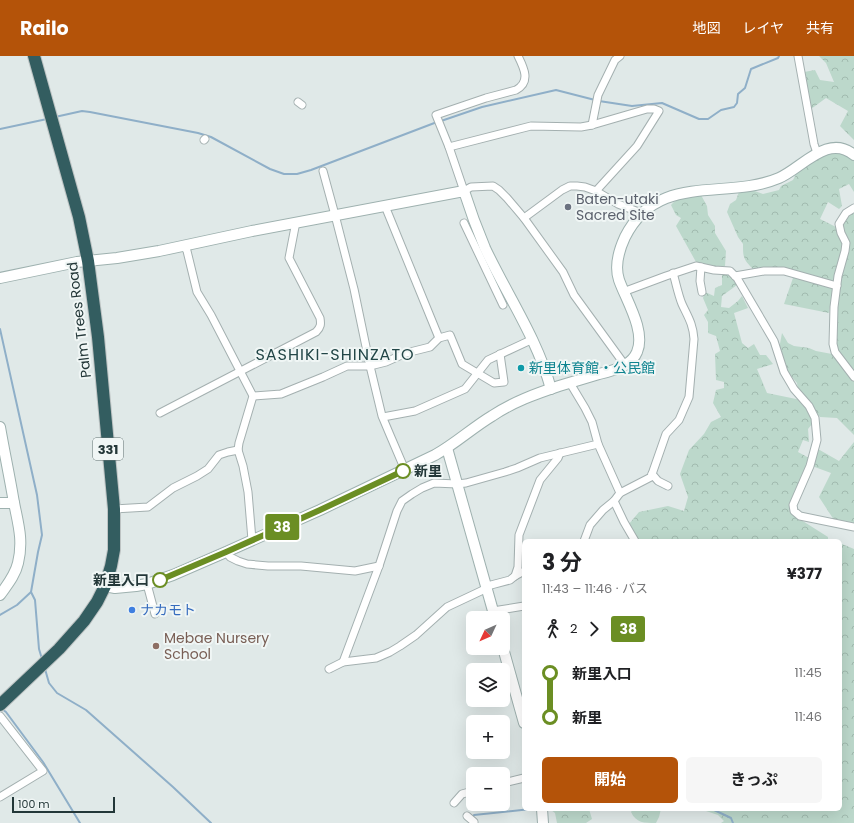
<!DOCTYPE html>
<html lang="ja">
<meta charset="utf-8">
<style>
:root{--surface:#fff;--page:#f6f6f6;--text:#202124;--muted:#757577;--accent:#b45309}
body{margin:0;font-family:Poppins,"Noto Sans JP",sans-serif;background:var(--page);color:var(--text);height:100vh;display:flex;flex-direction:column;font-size:15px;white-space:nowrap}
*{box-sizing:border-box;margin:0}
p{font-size:13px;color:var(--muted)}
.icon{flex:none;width:22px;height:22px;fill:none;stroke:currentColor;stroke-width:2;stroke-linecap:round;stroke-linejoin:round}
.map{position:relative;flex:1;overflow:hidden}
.side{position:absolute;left:522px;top:483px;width:320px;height:272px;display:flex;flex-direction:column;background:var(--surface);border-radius:6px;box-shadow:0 4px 16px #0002}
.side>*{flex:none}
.badge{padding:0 8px;border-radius:3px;font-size:14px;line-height:26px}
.needle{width:26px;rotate:226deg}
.fabs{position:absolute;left:466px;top:555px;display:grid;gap:8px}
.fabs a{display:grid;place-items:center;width:44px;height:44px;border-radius:6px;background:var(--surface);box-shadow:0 4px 16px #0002;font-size:20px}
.scale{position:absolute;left:12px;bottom:10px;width:103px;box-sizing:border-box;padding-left:4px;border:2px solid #233738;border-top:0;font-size:11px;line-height:14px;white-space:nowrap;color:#233738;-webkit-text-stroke:3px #f0f6f5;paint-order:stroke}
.map>.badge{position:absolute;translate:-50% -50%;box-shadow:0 0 0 2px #fff}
.legs{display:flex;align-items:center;gap:6px;height:44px;padding:0 20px;font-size:13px}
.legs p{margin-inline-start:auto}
.headline{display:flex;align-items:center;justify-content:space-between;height:68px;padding:0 20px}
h1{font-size:22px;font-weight:700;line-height:30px}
.primary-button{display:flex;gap:8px;margin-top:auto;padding:8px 20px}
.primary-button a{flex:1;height:46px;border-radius:6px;background:var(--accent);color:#fff;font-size:16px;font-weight:700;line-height:46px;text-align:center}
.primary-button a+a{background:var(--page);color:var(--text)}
ul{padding:0 20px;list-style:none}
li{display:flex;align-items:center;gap:14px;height:44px;font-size:15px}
li i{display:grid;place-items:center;width:6px;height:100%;margin:0 5px;background:currentColor}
li i::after{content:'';width:10px;height:10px;margin:-5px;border:3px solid;border-radius:50%;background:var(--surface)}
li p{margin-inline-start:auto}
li:first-child i{background:linear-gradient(#0000 50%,currentColor 0)}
li:last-child i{background:linear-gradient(currentColor 50%,#0000 0)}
header{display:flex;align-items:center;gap:24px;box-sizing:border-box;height:56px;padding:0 20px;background:var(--accent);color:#fff}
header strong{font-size:19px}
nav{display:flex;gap:22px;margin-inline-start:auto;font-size:14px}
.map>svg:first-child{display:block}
</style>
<header>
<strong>Railo</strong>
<nav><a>地図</a><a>レイヤ</a><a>共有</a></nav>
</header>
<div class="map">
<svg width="854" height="767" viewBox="0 0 854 767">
<defs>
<pattern id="forest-crowns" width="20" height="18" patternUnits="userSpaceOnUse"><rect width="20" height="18" fill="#bcd8cb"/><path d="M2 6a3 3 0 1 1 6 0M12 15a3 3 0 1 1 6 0" fill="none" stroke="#a1baaf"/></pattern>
</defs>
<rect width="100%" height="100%" fill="#e0e9e8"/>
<g fill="url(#forest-crowns)">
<polygon points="819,0 854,0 854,84 840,70 848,55 826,42 811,53 804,16 815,14 820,24 834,26 826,7"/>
<path d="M831,96c11,1 15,1 23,9v31l-5,-8 -10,5 3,17 -3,3 -11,-7 -8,17 16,8 7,16 -8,40 -22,-8 -29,-6h-31c-10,-10 -10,-12 -10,-25l-5,-7 -11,-25 3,-8 6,-4 3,-8 13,-2 11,4 16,-4 2,-4 12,-6 4,-8 25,-17z"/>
<path d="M701,139l6,11 1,9 7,11v7l11,18 -1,15c-11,3 -19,-1 -29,-4l-20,-36 5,-8 -5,-3 -5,-10c6,-8 21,-8 30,-10z"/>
<polygon points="854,156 854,316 838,296 835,288 836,252 841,222 848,198 849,187 843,176 841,168 848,159"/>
<polygon points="728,217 733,222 737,229 722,240 721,251 729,252 738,245 742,240 748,252 734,257 742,287 748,292 754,288 760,299 766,299 773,308 757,313 767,337 801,344 808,351 813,363 812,368 808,373 809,386 803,384 798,396 809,402 805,414 794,440 798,462 828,481 828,485 638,485 634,479 629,468 639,456 668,450 684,455 688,441 680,418 689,394 704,378 711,366 721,361 713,347 716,334 724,332 724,326 716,324 715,298 720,295 716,280 708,277 708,266 704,259 708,254 703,242 705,236 714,240 715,232 722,229 722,218"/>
<polygon points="794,219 833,231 829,257 784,248"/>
<polygon points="782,277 788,287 794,290 809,292 816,295 832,298 854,324 854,379 837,362 820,361 810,348 798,334 797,327 786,314 779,293"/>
<polygon points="854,386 854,469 834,464 819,441 831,417 812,410 818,393 839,405"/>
<polygon points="840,488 842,488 854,493 854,767 721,767 724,765 718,759 700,753 840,753"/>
<polygon points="551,753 589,753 592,763 586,767 557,767 555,757 551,754"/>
<path d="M633,753h28l-2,8 -3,6c-12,0 -20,0 -25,-11z"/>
</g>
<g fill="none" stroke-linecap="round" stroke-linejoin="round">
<g stroke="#8fafc8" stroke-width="2">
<polyline points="599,45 632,50 662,47 699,63 708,63 721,54 734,51 737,47 738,38 745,32 751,13 778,2 779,0"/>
<polyline points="55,61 82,55 90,56 198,77 211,81 270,113 284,118 297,118 311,114 437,66"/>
<polyline points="441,65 482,51 556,34 595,44"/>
<polyline points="0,73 47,63"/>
<polyline points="0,273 37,439 42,479 38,496 31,536 17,549 0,559"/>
<polyline points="31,536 35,544 39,593 42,603"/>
<polyline points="45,613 49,627 57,637 86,654 173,731 211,767"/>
<polyline points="2,653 6,656 43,706 80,767"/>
<polyline points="712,753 731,762 733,767"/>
<polyline points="472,762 474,759 531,753"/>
</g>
<g stroke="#a4b0b0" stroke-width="9">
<g id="street">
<path d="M518,0c6,12 13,26 -2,34l-30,8 -50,17 13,32 15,44 7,-4 22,-1 6,4 8,8 17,20 39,54 11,23 48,66 3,4"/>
<polyline points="798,0 814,88 817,97"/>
<polyline points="298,46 302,49"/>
<polyline points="592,69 598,39 615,4 620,0"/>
<polyline points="204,84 205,83"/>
<polyline points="449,91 531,70 581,71 592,69 647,53 654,53 659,55 637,90 596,135"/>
<polyline points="323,115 335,159 354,233 370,310 382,360 390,379 405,414"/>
<polyline points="385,150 439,282"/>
<polyline points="854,152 846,157 839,168 841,177 846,187 845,195 838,220 834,251 833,288 835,296 854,321"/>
<polyline points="524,162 562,134 570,130 577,130 585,131 596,135 618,148 641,157"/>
<polyline points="464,167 503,249"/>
<polyline points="184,190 187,195 197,236 211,259 253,340 239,387 238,394 243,410 248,436 252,484"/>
<polyline points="701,211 700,225 702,236"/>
<polyline points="735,220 764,215 784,215 837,230"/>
<polyline points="623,236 666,220 696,210 714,214 730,215 737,222 774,285 784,316 794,333 809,350 815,362 817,384 810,410 793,449 794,455 800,460 854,471"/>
<polyline points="253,340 281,338 323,321 347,310 370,310 386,306 406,297 430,291 439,282 450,279 462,308 494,327 504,326 500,298"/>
<path d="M160,357l156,-81c5,-5 5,-8 4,-14l-31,-60 6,-31 -1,-4"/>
<polyline points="383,361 415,355 465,333 488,304 533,283"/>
<polyline points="598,388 620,437"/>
<polyline points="652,418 658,425 668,430"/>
<polyline points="614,445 624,466 635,485"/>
<polyline points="114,453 148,451 173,432 197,420 208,413 219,399 228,396 238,394"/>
<path d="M584,485l6,-16 13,-15 11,-9 6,-8 31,-16 15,-43 13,-14 10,-23 5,-58c-1,-15 -6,-22 -12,-35 -4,-10 -6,-21 -9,-31"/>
<polyline points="226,496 230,501 238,505 247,508 268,510 301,510 355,515 379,510"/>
<polyline points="515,520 524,515"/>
<polyline points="147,528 155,558"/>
<polyline points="493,555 524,550"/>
<polyline points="343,606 379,510 397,455 402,445 412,438 422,432 434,427 457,428 466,427 505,416 517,412 540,402 598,388 592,366 585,352 570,327"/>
<polyline points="329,613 343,606 376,602 390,596 400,590 416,579 447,551 481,535 491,529 510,524 515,520 518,511 519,479 540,424 558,402 560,397"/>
<polyline points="0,660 43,715 0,741"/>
<polyline points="503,727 524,722"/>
<polyline points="454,747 462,738 473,735"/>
<polyline points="467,760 474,766"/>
</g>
</g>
<g stroke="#9eb1af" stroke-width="12">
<g id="secondary">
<path d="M0,222l77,-16 40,-4 42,-7 93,-20 212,-40c6,19 13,38 21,57 22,47 52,90 66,141"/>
<path d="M0,371c4,23 9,47 13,70 4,24 11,41 5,66 -3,13 -11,22 -18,32"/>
<polyline points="447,392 495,562"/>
<polyline points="0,447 14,447"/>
<path d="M105,530l10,2 21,-2 11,-2 26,-9 53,-23 94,-42 115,-55c20,-11 37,-27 57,-39 21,-14 43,-22 67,-30 13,-4 27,-8 40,-12 9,-2 18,-4 26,-9 5,-3 10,-8 12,-13 9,-21 -11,-52 -18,-72 -5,-15 0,-30 6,-43 33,-66 100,-36 154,-59 23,-10 49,-45 75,-23"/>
<polyline points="503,592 524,667"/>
<polyline points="542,753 543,767"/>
</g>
</g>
<g stroke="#bdc3c3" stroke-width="14">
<polyline id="highway" points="0,649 59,593 84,565 97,546 105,530 111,510 114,494 114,453 98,281 88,205 79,161 34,0"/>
</g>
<use href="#street" stroke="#fff" stroke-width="7"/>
<use href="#secondary" stroke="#fff" stroke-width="10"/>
<use href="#highway" stroke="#335d60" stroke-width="12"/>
</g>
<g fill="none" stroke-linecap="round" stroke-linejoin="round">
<g stroke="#fff" stroke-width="9">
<polyline id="line-1" points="160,524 226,496 320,454 403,415"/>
</g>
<use href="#line-1" stroke="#6b8e23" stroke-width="6"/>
</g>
<circle fill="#6b7280" stroke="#f0f6f5" stroke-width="1.5" cx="568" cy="151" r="4"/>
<circle fill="#0f9aa8" stroke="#f0f6f5" stroke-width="1.5" cx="521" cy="312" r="4"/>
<g fill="#fff" stroke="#6b8e23" stroke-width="2">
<circle cx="403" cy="415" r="7"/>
<circle cx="160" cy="524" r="7"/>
</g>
<circle fill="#3f7fe0" stroke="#f0f6f5" stroke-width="1.5" cx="132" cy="554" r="4"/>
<circle fill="#8d6e63" stroke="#f0f6f5" stroke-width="1.5" cx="156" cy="590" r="4"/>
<g text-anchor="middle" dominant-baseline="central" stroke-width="4" stroke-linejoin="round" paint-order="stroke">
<rect fill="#f0f6f5" stroke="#607071" stroke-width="1" x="93" y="382" width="30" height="22" rx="3"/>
<g font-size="13" font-weight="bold" fill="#233738">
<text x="108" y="393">331</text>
</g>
<g font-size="14" fill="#5b616d" stroke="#f0f6f5" text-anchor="start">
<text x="576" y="143">Baten-utaki<tspan x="576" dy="16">Sacred Site</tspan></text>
</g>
<g font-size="14" fill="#233738" stroke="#f0f6f5">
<text transform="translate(79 264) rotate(-97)">Palm Trees Road</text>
</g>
<g font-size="14" fill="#0d838f" stroke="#f0f6f5" text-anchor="start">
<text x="529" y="312">新里体育館・公民館</text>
</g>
<g font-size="14" font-weight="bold" fill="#233738" stroke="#f0f6f5" text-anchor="start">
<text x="414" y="415">新里</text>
<text x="149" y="524" text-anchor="end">新里入口</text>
</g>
<g font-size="14" fill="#366cbe" stroke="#f0f6f5" text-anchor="start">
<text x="140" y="554">ナカモト</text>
</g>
<g font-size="14" fill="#785e54" stroke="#f0f6f5" text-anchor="start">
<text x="164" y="582">Mebae Nursery<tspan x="164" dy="16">School</tspan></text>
</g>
<g font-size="16" letter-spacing="1" fill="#224647" stroke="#f0f6f5">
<text x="335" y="298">SASHIKI-SHINZATO</text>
</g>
</g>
</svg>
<div class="fabs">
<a><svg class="needle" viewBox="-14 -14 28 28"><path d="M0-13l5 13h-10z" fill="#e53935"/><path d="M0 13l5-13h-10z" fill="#757577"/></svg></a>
<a><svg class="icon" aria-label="layers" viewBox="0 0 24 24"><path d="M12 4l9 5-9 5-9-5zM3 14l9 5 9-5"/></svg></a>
<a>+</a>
<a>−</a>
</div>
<div class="scale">100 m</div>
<b class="badge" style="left:282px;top:471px;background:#6b8e23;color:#fff">38</b>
<section class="side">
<div class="headline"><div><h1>3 分</h1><p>11:43 – 11:46 · バス</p></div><b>¥377</b></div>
<div class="legs"><svg class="icon" aria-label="walk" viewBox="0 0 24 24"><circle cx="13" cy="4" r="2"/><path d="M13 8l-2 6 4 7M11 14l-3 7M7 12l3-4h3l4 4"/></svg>2<svg class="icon" aria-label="forward" viewBox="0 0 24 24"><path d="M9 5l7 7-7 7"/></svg><b class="badge" style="background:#6b8e23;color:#fff">38</b></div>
<ul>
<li><i style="color:#6b8e23"></i><b>新里入口</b><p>11:45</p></li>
<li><i style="color:#6b8e23"></i><b>新里</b><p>11:46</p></li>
</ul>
<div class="primary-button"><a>開始</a><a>きっぷ</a></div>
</section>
</div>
